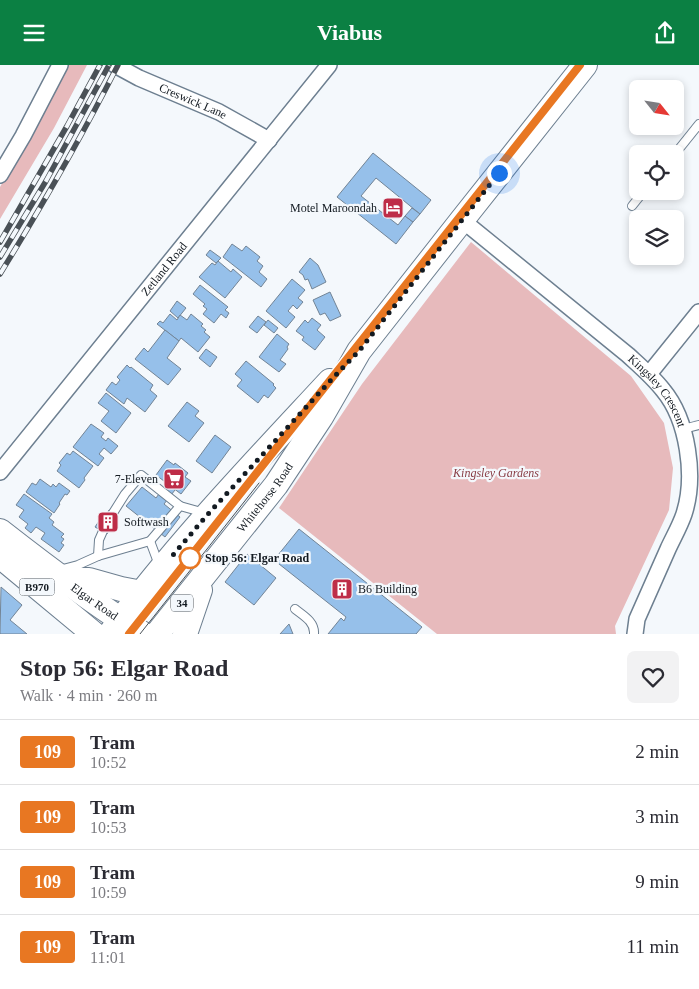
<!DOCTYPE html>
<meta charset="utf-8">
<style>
:root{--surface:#fff;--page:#f2f2f3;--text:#2b2b33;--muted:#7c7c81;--line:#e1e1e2;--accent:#0b8043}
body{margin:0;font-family:"Times New Roman",serif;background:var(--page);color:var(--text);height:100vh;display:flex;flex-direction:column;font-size:19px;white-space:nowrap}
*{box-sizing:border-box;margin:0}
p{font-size:16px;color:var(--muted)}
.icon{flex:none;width:28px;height:28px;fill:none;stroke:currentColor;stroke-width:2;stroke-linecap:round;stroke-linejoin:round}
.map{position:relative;height:569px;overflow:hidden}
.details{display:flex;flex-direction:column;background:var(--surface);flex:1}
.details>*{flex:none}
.badge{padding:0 10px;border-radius:4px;font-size:18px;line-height:32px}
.needle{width:32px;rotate:120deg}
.fabs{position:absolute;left:629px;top:15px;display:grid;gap:10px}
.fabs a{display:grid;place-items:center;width:55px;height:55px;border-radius:8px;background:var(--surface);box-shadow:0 2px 8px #0003;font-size:25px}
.you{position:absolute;width:25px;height:25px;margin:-12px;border:4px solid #fff;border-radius:50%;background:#1a73e8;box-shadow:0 0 0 8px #1a73e833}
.map>.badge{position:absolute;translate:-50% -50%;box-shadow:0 0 0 2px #fff}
.round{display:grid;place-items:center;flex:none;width:52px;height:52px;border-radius:8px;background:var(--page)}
.summary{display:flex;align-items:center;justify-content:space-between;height:85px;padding:0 20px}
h1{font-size:24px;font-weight:600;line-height:38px}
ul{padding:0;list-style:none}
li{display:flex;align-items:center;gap:15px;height:65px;padding:0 20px;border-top:1px solid var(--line)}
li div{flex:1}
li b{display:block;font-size:19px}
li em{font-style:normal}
li .badge{min-width:55px;font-weight:700;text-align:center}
header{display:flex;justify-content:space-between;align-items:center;height:65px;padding:0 20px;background:var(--accent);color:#fff;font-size:22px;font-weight:600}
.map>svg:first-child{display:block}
</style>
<header><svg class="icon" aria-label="menu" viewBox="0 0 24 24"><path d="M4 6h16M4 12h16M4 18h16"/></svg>Viabus<svg class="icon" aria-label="share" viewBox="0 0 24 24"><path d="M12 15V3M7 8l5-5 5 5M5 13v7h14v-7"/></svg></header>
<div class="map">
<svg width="699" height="569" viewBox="0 0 699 569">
<rect width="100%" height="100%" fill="#f4f8fc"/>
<g fill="#e7babc">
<polygon points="66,0 87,0 54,63 0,154 0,122 27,74"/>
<polygon points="471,177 631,311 664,358 673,403 669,445 615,561 616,569 437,569 279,443 362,319"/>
</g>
<g fill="#96c0ea" stroke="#728496">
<polygon points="373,88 431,135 420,149 376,113 361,131 398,160 405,151 413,157 396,179 337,132"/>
<polygon points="412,143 420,149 413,157 405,151"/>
<polygon points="232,179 242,186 246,181 260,192 257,196 263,201 259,207 267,214 261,222 223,192"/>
<polygon points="210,185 221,193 216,198 206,190"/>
<polygon points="310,193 318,200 326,217 312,224 308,214 305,215 303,210 299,207"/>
<polygon points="218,196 231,207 233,204 242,212 225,233 199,212 212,198 215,200"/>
<polygon points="292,214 305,225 298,233 303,237 297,244 293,240 288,246 295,252 286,263 266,246"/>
<polygon points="200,220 228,242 225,245 229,248 226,253 221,249 214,258 203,249 207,244 203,241 205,239 193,229"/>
<polygon points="330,227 341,251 330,256 325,248 320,250 313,235"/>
<polygon points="177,236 186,243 178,253 170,246"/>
<polygon points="170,249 177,255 180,250 187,255 191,249 203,259 201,261 206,265 204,267 210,272 198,287 181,273 179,276 157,259 160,256 163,258"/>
<polygon points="258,251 266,257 257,268 249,262"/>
<polygon points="312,253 321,260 317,265 325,272 315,285 302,275 304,272 296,266 305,255 308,258"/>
<polygon points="268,255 278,263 274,268 264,260"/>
<polygon points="165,265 179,276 167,293 181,304 168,320 135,294 144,283 148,287"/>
<polygon points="277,269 289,279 287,282 288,284 280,295 286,299 279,307 259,292"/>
<polygon points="206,284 217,292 210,302 199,293"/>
<polygon points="246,296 274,319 273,320 276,323 268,333 264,330 258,338 237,321 242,315 235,309"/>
<polygon points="127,300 130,303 131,302 153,320 150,325 157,331 145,347 127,333 124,339 106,325 112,317 116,320 120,315 117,312"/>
<polygon points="106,328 131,348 116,368 101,356 109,346 98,338"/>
<polygon points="187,337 199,346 195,351 204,358 189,377 168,361"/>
<polygon points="91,359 104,368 101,372 106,376 108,373 118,381 111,389 104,383 99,389 104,393 98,401 73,382"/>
<polygon points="215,370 231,382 212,408 196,396"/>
<polygon points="73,386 93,401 84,413 85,415 79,423 57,406 61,400 59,398 67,388 70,390"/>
<polygon points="167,395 174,400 175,398 188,408 185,412 191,416 181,429 156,410"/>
<polygon points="40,414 51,422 53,419 56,422 59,418 70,426 67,430 65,429 59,438 60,439 54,448 26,427 32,418 36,420"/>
<polygon points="167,418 175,425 164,439 180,452 165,472 126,441 142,422 156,433"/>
<polygon points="24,429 52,449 49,453 54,457 52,460 64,469 61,472 64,474 61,478 64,480 59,487 41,474 45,468 36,462 31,468 25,463 28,459 19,452 24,445 16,440"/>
<polygon points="109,445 117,450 107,469 95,462 99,456 102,458"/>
<polygon points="299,464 422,562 416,569 328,569 341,553 344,556 346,552 274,495"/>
<polygon points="247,489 276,513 254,540 225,517"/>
<polygon points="1,522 22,540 10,555 27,569 0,569"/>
<polygon points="289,559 293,569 280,569"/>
</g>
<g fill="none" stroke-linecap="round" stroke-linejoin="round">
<g stroke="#6d7f90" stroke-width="10">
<g id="service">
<polyline points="675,89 699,59"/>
<polyline points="632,141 644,126"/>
<polyline points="683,364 699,360"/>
<polyline points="113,448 125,429 141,410 180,441"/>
<polyline points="150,476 159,500"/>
<polyline points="98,491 99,475 103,466"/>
<polyline points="59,505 78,500 98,491 150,476 180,441 205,448"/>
<path d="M295,544c9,7 20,13 19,25"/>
</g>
</g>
<g stroke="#6d7f90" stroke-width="18">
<g id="minor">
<path id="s1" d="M115,0l24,13 80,34 50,28"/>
<polyline points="0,110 23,71 60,0"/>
<path id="s2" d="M462,155l166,135c12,11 25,22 35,35 25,30 33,87 21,124 -4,12 -11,24 -16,35 -10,23 -21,47 -31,70l-2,15"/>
<polyline points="649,309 699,247"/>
<path id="s3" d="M0,407l329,-407"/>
</g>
</g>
<g stroke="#6d7f90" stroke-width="26">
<g id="primary">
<path id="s4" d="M0,466c46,36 93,72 143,103"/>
<polyline points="0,491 94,569"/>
<polyline points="63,515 89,515 121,524 142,528"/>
<path d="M110,569c66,-90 144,-171 220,-253"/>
<path id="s5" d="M157,569l119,-149 45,-68 38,-66 103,-131 123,-155"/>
<polyline points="185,569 200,525"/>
</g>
</g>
<use href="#service" stroke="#fff" stroke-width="8"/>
<use href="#minor" stroke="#fff" stroke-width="15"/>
<use href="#primary" stroke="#fff" stroke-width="24"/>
<g stroke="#4a5157" stroke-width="1">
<polyline points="129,569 580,0"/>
<polyline points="140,569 259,418"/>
</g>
<g stroke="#4a5157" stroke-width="5.5">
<g id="rail">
<polyline points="0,177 67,61 100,0"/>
<polyline points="0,192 46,116 109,0"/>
<path d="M0,209c42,-68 82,-138 118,-209"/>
</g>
</g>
<use href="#rail" stroke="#f4f8fc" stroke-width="4" stroke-dasharray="11" stroke-linecap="butt"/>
</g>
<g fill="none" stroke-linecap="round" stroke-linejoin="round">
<g stroke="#fff" stroke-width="11">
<polyline id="line" points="129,569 580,0"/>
</g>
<use href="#line" stroke="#e87722" stroke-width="8"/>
<polyline stroke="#131a21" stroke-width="5" stroke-dasharray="0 9" points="190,493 173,490 208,449 332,314 359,286 499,108"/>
</g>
<defs>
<g id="hotel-square" transform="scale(1.125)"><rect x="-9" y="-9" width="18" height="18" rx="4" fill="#be2d48" stroke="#f4f8fc"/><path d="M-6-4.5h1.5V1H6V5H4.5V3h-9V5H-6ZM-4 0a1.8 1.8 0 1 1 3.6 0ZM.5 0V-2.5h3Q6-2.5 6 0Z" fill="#fff"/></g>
<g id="supermarket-square" transform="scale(1.125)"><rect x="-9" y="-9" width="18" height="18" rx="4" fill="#be2d48" stroke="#f4f8fc"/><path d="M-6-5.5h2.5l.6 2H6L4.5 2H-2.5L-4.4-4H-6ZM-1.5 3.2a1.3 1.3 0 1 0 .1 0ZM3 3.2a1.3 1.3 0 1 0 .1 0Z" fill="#fff"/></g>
<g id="building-square" transform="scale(1.125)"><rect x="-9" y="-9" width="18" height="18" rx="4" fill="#be2d48" stroke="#f4f8fc"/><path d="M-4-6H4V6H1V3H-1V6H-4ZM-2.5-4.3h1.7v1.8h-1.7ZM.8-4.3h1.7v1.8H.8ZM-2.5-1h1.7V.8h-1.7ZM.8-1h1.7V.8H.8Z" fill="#fff"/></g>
</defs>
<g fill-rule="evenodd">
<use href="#hotel-square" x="393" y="143"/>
<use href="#supermarket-square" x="174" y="414"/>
<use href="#building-square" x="108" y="457"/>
<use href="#building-square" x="342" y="524"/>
</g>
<circle fill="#fff" stroke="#e87722" stroke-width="2.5" cx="190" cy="493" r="10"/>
<g text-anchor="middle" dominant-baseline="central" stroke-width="4.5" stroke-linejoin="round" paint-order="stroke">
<g fill="#f4f8fc" stroke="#565d63" stroke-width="1">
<rect x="19.5" y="513.5" width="35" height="17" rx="4"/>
<rect x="171" y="529.5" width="22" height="17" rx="4"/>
</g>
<g font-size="11" font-weight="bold" fill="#131a21">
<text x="37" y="522">B970</text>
<text x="182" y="538">34</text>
</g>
<g font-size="12" fill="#131a21" stroke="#f4f8fc">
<text stroke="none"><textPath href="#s1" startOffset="86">Creswick Lane</textPath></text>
<text stroke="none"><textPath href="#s3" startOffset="261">Zetland Road</textPath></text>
<text stroke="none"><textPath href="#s2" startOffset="261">Kingsley Crescent</textPath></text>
<text stroke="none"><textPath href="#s5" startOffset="174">Whitehorse Road</textPath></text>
<text stroke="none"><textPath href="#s4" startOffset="118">Elgar Road</textPath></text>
</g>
<g font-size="12" fill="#131a21" stroke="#f4f8fc" text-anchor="end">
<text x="377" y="143">Motel Maroondah</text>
<text x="158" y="414">7-Eleven</text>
<text x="124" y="457" text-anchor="start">Softwash</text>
<text x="358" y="524" text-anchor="start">B6 Building</text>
</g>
<g font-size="12" font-style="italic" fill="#883c44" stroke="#f4f8fc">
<text x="496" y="408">Kingsley Gardens</text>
</g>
<g font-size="12" font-weight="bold" fill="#131a21" stroke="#f4f8fc" text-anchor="start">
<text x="205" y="493">Stop 56: Elgar Road</text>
</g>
</g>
</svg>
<div class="fabs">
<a><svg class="needle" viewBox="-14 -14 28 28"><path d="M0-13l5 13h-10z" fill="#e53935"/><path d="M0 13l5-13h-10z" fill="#7c7c81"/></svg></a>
<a><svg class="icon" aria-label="locate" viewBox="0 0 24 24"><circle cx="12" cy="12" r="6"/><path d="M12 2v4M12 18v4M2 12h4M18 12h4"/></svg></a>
<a><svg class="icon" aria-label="layers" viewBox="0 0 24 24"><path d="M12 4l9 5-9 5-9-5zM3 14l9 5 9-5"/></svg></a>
</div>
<div class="you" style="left:499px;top:108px"></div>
</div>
<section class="details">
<div class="summary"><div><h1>Stop 56: Elgar Road</h1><p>Walk · 4 min · 260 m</p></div><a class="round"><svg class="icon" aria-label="heart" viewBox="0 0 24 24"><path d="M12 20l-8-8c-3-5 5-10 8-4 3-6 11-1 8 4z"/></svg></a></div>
<ul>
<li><span class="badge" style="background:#e87722;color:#fff">109</span><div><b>Tram</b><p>10:52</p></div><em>2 min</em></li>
<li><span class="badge" style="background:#e87722;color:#fff">109</span><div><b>Tram</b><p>10:53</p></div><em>3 min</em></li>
<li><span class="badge" style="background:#e87722;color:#fff">109</span><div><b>Tram</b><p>10:59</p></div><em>9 min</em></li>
<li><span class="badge" style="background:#e87722;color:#fff">109</span><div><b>Tram</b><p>11:01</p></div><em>11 min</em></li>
</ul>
</section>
